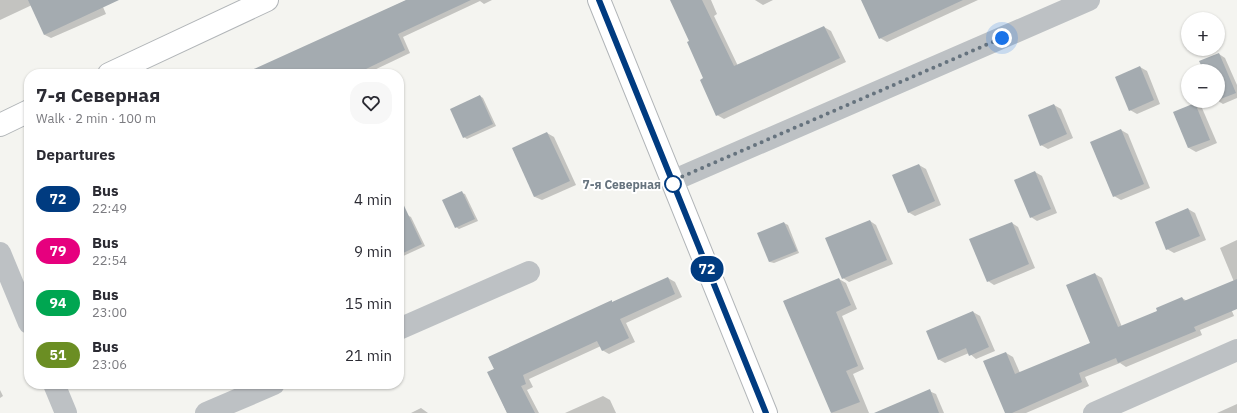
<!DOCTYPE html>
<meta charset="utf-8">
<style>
:root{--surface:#fff;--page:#f7f7f7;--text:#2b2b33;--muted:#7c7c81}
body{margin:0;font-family:"IBM Plex Sans",sans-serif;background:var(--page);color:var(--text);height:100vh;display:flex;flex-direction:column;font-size:15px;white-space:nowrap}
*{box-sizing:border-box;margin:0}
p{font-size:13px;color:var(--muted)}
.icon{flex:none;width:22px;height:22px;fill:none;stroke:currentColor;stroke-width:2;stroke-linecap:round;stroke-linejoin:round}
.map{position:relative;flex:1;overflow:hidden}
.panel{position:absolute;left:24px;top:69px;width:380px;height:320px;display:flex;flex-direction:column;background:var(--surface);border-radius:16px;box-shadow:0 1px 3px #0004}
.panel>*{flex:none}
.badge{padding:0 8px;border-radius:13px;font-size:14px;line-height:26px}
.controls{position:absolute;left:1181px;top:12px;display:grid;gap:8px}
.controls a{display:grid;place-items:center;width:44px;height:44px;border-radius:50%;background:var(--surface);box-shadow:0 1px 3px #0004;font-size:20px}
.you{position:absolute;width:20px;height:20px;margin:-10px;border:3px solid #fff;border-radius:50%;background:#1a73e8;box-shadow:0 0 0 6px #1a73e833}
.map>.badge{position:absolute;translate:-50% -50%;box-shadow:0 0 0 2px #fff}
h2{padding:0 12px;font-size:15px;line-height:36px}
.round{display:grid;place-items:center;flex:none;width:42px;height:42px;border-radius:16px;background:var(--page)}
.overview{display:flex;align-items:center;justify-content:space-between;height:68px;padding:0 12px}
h1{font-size:19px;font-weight:800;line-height:30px}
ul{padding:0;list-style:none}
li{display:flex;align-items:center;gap:12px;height:52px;padding:0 12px}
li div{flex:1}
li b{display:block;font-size:15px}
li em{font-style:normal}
li .badge{min-width:44px;font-weight:700;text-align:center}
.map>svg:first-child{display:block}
</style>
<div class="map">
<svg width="1237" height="413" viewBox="0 0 1237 413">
<rect width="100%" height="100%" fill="#f4f4f0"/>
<g fill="#0003">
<polygon points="0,0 100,0 106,14 51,38 45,35 32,5 0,20"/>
<polygon points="407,0 492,0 484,4 480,1 403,37 410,53 370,72 371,74 247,74"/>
<polygon points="671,0 711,0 717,14 714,16 738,66 824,27 831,31 846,62 724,119 717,115 690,41"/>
<polygon points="755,0 773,0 763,5"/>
<polygon points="862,0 978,0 887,42 880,38"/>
<polygon points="1219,54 1225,58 1237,85 1237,98 1223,104 1218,101 1218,71 1205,71"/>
<polygon points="1140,67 1147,71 1160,104 1137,114 1130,110"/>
<polygon points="480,96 483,98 496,126 467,139 464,137"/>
<polygon points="1195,104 1202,108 1217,143 1196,152 1189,148 1174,113"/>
<polygon points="1054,105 1061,109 1073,138 1048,149 1041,145"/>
<polygon points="1121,130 1128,134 1150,188 1121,200 1114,196"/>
<polygon points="547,133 554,137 576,185 542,200 535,197 513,149"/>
<polygon points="919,165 926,169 941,205 915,216 908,212"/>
<polygon points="399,167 403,174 399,176"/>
<polygon points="1035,172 1042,176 1057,213 1037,221 1031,217"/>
<polygon points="462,193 465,194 478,221 459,229 456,227"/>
<polygon points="1188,209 1195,213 1206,240 1174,253 1167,249"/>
<polygon points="407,215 411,217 425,246 399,258 399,218"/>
<polygon points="870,221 876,225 893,264 849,282 843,278"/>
<polygon points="784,223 788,225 799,253 774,263 770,262 759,234"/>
<polygon points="1012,223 1018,227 1035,268 994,285 988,281"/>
<polygon points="1237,240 1237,289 1220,248"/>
<polygon points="1095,274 1102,278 1122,327 1158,311 1182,298 1187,301 1224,292 1234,316 1200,330 1202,335 1126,367 1120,363 1085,377 1089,386 1026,413 1006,413 1006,353 1013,357 1020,373 1091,343"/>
<polygon points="668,278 675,282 682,297 626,323 635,342 609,354 602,350 601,346 529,379 533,387 527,390 539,413 507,413 489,372 611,302 613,303"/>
<polygon points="839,279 846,283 857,309 842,316 864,369 853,374 869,413 832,413 784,301"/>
<polygon points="973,312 980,316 995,351 976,359 969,353 945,363 938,359"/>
<polygon points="132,384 142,384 136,387"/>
<polygon points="0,390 3,396 0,398"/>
<polygon points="929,391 936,394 944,413 876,413"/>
<polygon points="603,396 610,400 616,413 565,413"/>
<polygon points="1237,404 1237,413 1217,413"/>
<polygon points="421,408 428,413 411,413"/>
</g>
<g fill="#a4abb0">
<polygon points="28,0 119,0 44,35"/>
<polygon points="406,0 471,0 398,34 405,50 366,69 368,74 243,74"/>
<polygon points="670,0 702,0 734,66 824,26 840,58 716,116 700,80 703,78 687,42 689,41"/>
<polygon points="861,0 963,0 879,39"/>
<polygon points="1219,53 1236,93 1218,100 1218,71 1204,71 1199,61"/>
<polygon points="1140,66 1154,100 1129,111 1115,77"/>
<polygon points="480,95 493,124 463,138 450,109"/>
<polygon points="1195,103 1210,140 1188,148 1173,112"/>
<polygon points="1054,104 1067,134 1040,146 1028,115"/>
<polygon points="1121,129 1144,184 1113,197 1090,142"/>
<polygon points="547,132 570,181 534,197 512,148"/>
<polygon points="919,164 935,201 908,213 892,175"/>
<polygon points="1035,171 1051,209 1030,218 1014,180"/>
<polygon points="462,191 475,219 455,228 442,200"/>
<polygon points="399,195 422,244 399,255"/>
<polygon points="1188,208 1200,236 1166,250 1155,222"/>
<polygon points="870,220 887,260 842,279 825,238"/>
<polygon points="784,222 797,251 769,262 757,233"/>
<polygon points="1012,222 1029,264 987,282 969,239"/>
<polygon points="1095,273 1118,327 1157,311 1156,308 1182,297 1184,301 1237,279 1237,309 1194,327 1196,331 1118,363 1116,358 1079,373 1082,382 1012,413 1005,413 983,361 1006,352 1015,374 1090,343 1066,285"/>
<polygon points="668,277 675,294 620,319 629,338 602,351 597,341 523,375 526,384 521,386 535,413 507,413 487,372 494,369 488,357 612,300 612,302"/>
<polygon points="839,278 851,305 836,312 858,366 846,371 860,402 831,413 783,301"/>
<polygon points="973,311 989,347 969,356 966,348 938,360 926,331"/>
<polygon points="930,389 939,413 874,413"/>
</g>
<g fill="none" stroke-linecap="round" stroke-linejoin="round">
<g stroke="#b1b5b8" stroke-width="24">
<g id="major">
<polyline points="599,0 766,413"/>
<polyline points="109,74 267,0"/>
<polyline points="0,125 29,111"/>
</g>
</g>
<g stroke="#bdc1c4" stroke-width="22">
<polyline points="672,181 1089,0"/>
<polyline points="0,253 29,323"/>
<polyline points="399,329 529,272"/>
<polyline points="54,384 66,413"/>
<polyline points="206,413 274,384"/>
<polyline points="1094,413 1237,350"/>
</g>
<use href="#major" stroke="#fff" stroke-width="22"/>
</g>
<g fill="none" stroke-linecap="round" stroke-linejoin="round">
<g stroke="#fff" stroke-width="9">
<polyline id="line" points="599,0 766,413"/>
</g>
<use href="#line" stroke="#003b80" stroke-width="6"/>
<polyline stroke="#66737e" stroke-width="4" stroke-dasharray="0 7.2" points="673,184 672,181 1002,38"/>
</g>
<circle fill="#fff" stroke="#003b80" stroke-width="2" cx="673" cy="184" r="8"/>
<g text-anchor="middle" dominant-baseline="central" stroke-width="4" stroke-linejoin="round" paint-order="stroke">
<g font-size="12" font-weight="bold" fill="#66737e" stroke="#fff" text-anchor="end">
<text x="661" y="184">7-я Северная</text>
</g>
</g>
</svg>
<div class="controls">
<a>+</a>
<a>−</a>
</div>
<div class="you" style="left:1002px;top:38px"></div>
<b class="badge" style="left:707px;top:269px;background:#003b80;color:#fff">72</b>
<section class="panel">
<div class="overview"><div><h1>7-я Северная</h1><p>Walk · 2 min · 100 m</p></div><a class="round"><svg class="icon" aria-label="heart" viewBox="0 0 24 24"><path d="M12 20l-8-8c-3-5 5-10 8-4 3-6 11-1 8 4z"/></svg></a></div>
<h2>Departures</h2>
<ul>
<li><span class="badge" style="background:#003b80;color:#fff">72</span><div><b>Bus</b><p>22:49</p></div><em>4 min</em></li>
<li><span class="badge" style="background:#e6007e;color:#fff">79</span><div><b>Bus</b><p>22:54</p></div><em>9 min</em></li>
<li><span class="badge" style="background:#00a651;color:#fff">94</span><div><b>Bus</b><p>23:00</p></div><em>15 min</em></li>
<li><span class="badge" style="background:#6b8e23;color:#fff">51</span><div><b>Bus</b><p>23:06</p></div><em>21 min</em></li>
</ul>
</section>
</div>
